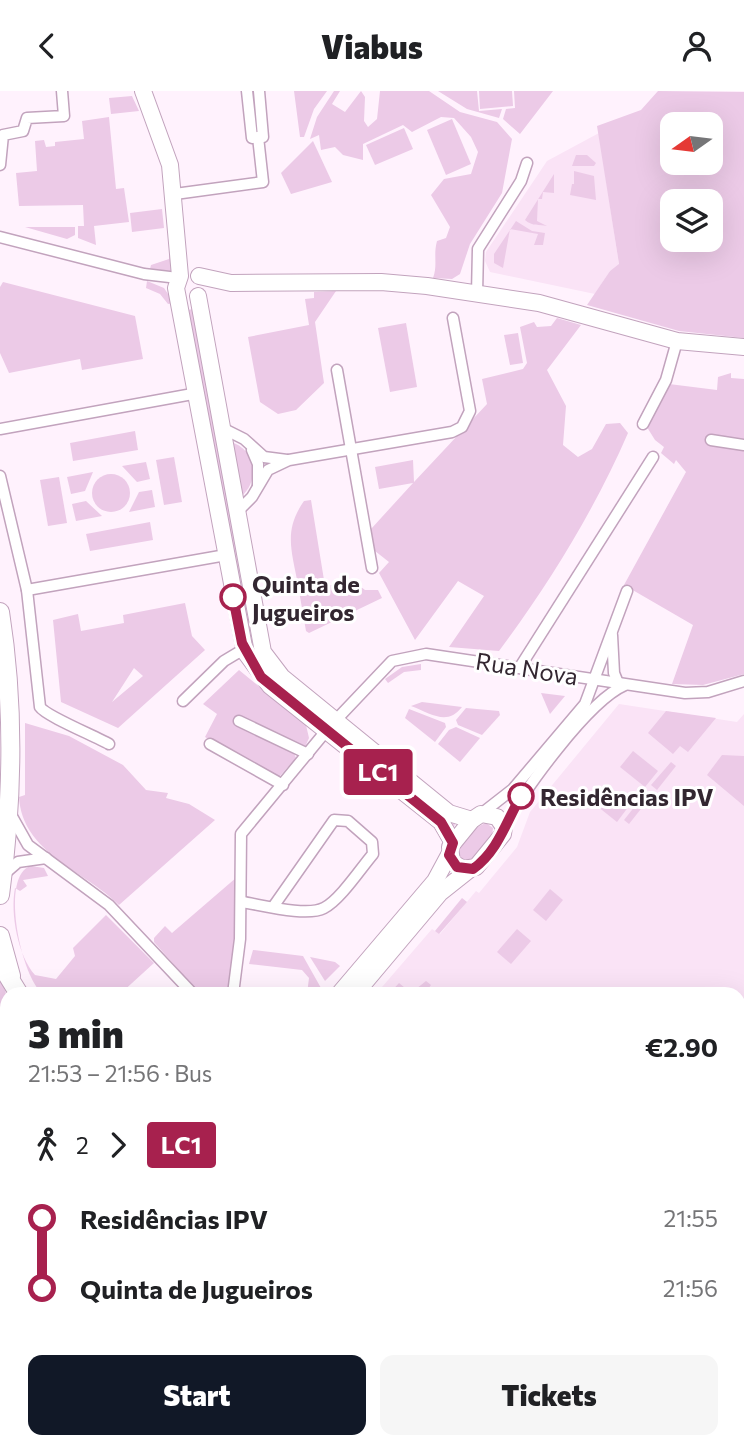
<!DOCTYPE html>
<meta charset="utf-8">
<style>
:root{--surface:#fff;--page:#f6f6f6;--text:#202124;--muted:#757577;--accent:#111827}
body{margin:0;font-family:Commissioner,sans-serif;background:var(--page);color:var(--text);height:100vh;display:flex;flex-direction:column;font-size:26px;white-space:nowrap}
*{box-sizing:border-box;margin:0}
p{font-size:23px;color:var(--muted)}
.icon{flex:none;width:38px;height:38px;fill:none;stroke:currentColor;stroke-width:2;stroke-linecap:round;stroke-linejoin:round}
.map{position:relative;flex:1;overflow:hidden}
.side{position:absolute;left:0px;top:896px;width:746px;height:462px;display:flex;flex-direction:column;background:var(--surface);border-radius:21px 21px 0 0;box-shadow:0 7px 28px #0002}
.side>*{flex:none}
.badge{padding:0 14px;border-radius:5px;font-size:24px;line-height:46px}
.needle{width:46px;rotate:256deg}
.buttons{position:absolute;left:660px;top:21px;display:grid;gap:14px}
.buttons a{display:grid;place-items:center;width:63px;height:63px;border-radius:14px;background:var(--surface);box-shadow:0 7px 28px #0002;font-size:35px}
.map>.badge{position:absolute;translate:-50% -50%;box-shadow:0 0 0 4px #fff}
.legs{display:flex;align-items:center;gap:10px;height:77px;padding:0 28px;font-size:23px}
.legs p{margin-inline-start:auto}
.overview{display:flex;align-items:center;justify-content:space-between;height:119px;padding:0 28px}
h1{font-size:38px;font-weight:800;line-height:52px}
.primary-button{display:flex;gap:14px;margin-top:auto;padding:14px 28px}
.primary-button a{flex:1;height:80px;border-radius:14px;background:var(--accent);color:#fff;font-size:28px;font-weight:800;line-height:80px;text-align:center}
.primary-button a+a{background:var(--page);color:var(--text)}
ul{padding:0 28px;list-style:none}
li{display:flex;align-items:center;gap:24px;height:70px;font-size:26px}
li i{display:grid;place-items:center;width:10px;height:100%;margin:0 9px;background:currentColor}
li i::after{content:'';width:18px;height:18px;margin:-9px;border:5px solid;border-radius:50%;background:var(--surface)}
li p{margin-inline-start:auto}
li:first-child i{background:linear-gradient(#0000 50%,currentColor 0)}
li:last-child i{background:linear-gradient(currentColor 50%,#0000 0)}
header{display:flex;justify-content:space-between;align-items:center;height:91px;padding:0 28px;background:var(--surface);font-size:32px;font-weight:800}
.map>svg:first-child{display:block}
</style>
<header><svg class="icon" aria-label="back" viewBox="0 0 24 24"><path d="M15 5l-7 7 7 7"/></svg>Viabus<svg class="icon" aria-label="person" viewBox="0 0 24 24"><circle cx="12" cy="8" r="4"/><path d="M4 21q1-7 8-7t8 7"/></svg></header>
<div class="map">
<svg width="744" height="1358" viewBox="0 0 744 1358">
<rect width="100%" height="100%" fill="#fff2fd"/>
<g fill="#fae3f6">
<polygon points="599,42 619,174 610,180 595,203 490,181 485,170 486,161 547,70"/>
<polygon points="619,613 737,631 744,623 744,1178 738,1177 738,903 376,903 432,838 440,843 476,800 479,802 517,756 530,721"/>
</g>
<g fill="#eccae7" fill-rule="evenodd">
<polygon points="294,0 327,0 314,18 304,46 300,46"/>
<path d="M334,0h6l-8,13 13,8 16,-21 4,6 -1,24 4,6 9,-8 3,-28h49l31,21 37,10 15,17 -10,54 -32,51 -10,30 -8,5 -19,-1c5,-13 0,-23 4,-37l9,-3 4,-11 -19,-32 13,-16 27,-5 7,-22 -7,-15 -17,-19 -13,-1 -29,15 -9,-7 -40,19v16l-20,-5 -8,-8 -14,3 -2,-15 -9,4 7,-22z"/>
<polygon points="438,0 477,0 479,20 502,18 499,27 467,18"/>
<polygon points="479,0 512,0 513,15 480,18"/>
<polygon points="514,0 553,0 520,43 503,28 506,18 515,17"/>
<path d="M658,0l86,1v246l-65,-7 -92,-26 23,-34 9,-7 -22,-138 44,-16zM672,33h38v39h-38zM672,110h38v39h-38z"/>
<polygon points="132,5 139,20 111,23 109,7"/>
<polygon points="109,26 116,98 124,97 129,131 94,135 96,154 78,147 78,135 84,135 83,114 19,115 16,82 37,80 35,50 44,49 46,56 55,55 55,51 84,48 82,30"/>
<polygon points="452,28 471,73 446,84 427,39"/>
<polygon points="404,37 413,58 375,74 366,54"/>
<polygon points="313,50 332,91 291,103 281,82"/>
<polygon points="576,64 587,64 596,72 594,75 572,75"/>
<polygon points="574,80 594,85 596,109 570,104 572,93 574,93"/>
<path d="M554,83v19l-11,-1 -1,7h-4l-1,22 10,5c-8,-2 -14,1 -22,-6z"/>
<polygon points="162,118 164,137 132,141 130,122"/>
<polygon points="516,130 532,140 545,142 543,154 534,154 538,143 510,138 503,177 494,172 494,163"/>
<polygon points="25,136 75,136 75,144 67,148"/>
<polygon points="169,163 173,163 171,180 150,178 151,174 169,168"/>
<polygon points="147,190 164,197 174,212 168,213 160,203 146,197"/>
<polygon points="3,191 135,225 143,268 82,279 80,268 9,282 0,262 0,196"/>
<polygon points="336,200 315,231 324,292 296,319 278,323 260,311 248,246 309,234 305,208 314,207 314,201"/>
<polygon points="193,218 251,545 257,564 455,733 454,736 254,567 188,219"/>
<path d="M557,227l24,7 -34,45 19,36 -3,39 15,12 14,-8 14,-25 14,-1 8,10c-33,76 -79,151 -129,218l-50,-4 35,-51 -26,-15 -43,59 -36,-67 10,-11 -14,-11 -4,-22 42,-46 -34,6 -4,-22 38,-7 1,22 73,-78 -5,-25 41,-10 4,-6 -7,-36 14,-5 3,5 14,-1z"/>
<polygon points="406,232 417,296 390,301 378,237"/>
<polygon points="518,242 523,272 510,274 504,244"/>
<polygon points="731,282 731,287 744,288 744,583 703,594 672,593 693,534 624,494 686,381 676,369 674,373 661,362 664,356 655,349 645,333 669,293 717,299 718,286"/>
<polygon points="135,340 138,359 73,370 70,352"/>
<path d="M228,350c28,7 33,38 13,56z"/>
<polygon points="174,366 182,411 164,414 156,369"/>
<polygon points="146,371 150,388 137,391 122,375"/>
<polygon points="93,381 85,400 71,403 67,386"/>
<circle cx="111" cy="402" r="19"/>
<polygon points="59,386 67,432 48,435 40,389"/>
<polygon points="152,399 155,416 129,421 139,401"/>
<path d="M311,409l13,80 -26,5c-6,-34 -15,-54 6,-84z"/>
<polygon points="86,410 102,425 76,430 72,413"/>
<polygon points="150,431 153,449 90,460 86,443"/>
<polygon points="353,490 365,499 378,499 382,507 309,542 306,540 299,500"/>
<path d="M185,512l7,33 13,14 -87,78 -57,-26 -8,-82 25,-6 3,17 43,-8 -1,-8zM134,577l9,8 -31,26z"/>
<polygon points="421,573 421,579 404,581 388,592 385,588 402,576"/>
<polygon points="239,579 306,634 309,647 305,656 293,660 296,667 278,687 205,646 217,623 203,613"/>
<polygon points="541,602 565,605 550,623"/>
<path d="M422,611l40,5c-15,19 -30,7 -51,-1z"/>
<polygon points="466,617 499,620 500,624 482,644 458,634 456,629"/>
<polygon points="409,618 445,632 446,636 435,651 405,627"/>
<polygon points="666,620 716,627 688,661 680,655 673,663 648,642"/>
<path d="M25,632l44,13 54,29 23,25 22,3 -2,5 23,6 26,16 -96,85c-35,-35 -97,-52 -100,-108l6,-2z"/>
<polygon points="456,636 480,647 460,671 438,653 449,639"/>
<polygon points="633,660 658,680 645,696 620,676"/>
<polygon points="722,664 744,665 744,715 707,684"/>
<polygon points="671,671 676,675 657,699 651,694"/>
<polygon points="605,695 629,715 617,731 592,711"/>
<polygon points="643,705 648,709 629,733 624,729"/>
<path d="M486,732l7,5 -1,8 -21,23 -8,1 -6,-7c4,-11 18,-27 29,-30z"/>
<path d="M31,775l13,2 4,8 -25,4 4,6 -7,5 -5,-3c-5,25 3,68 20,87l21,4 19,-23 -2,-8 33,-33 48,48 -34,31 -79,-2c-21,-20 -41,-118 -10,-126z"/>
<polygon points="237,786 237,844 231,903 200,903 154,851 154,847 165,835 172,842"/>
<polygon points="550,798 563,809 546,830 533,819"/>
<polygon points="462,807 467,811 439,843 435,840"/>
<polygon points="517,838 531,850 511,873 497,861"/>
<polygon points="253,859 303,865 321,897 316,903 307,903 309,887 302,879 249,873"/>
<polygon points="310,866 335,871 340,875 325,890"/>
<path d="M0,890c11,15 10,40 0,55z"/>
<polygon points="426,890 431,894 424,903 389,903 399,892 411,902"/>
<polygon points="738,930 744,930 744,967 739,962"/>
<polygon points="7,977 7,1140 0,1142 0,980"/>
<polygon points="738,996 744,1001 744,1040 739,1047"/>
<polygon points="0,1216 7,1217 7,1351 263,1351 263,1358 0,1358"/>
</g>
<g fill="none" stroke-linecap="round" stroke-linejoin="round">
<g stroke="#c2a3bd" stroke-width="13">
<g id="street">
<polyline points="247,0 252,47 263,46 259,0"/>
<polyline points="0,74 3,44 23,40 27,27 64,25 62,0"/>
<polyline points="175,103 263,91 258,46"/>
<polyline points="0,146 144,183 178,187"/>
<polyline points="477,203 478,158 521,90 527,72"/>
<polyline points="337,279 372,477"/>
<polyline points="643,333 666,289 677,250"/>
<polyline points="220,336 244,348 264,366 287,369"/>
<polyline points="0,338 198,302"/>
<polyline points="711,349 744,354"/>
<polyline points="252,359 258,373 258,394"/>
<path d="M0,385l27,114 13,117c6,9 55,29 69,37"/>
<polyline points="236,422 252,406 268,379 289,369 452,341 462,336 470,320 453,227"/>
<polyline points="27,499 226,464"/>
<polyline points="612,544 614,582 618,592"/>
<polyline points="520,576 653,366"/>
<polyline points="183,610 224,570 244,558"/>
<polyline points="239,630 308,663"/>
<polyline points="335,630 392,570 426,563 685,602 708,601 744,590"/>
<polyline points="210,653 283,694"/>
<polyline points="10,722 28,754 109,814 193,903"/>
<polyline points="481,723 513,698 585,613 627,500"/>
<path d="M504,736c20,-37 84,-126 121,-142"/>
<polyline points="3,784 18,771 46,767"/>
<path d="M242,811c20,3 65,15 82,6 16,-8 37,-40 49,-54l-1,-12 -24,-21 -14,-1 -61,87"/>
<polyline points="233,903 240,848 241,743 326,640"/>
</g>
</g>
<g stroke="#c2a3bd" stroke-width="18">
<g id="secondary">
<polyline points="143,0 170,74 180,185 176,197 245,561 270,595 441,731 453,752"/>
<polyline points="199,185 231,192 381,191 427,195 539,212 677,250 744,256"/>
<polyline points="198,205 263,561 282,586 449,722 472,729"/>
<polygon points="481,723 497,726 504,736 503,743 476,776 463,778 452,771 450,756 472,729"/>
<polyline points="339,903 435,790 449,764"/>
<polyline points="355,903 440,802 469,779"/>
</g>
</g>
<g stroke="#c2a3bd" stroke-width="20">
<g id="primary">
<path d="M0,521c15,95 13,188 0,283"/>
<polyline points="0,845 11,885"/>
<polyline points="3,877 19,903"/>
<polyline points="0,961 7,953"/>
<polyline points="738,1192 744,1193"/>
<polyline points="738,1210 744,1212"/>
</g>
</g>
<use href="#street" stroke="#fff" stroke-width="10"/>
<use href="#secondary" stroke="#fff" stroke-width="16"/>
<use href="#primary" stroke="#fff" stroke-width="18"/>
</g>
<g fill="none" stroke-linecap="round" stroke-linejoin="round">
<g stroke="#fff" stroke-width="16">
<path id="line-1" d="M233,506l9,46 19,34 180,145 12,21 -4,12 8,12 16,2c25,-18 33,-47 48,-73"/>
</g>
<use href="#line-1" stroke="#a7214e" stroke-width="10"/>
</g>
<g fill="#fff" stroke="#a7214e" stroke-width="3.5">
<circle cx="233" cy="506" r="12"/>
<circle cx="521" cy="705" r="12"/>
</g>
<g text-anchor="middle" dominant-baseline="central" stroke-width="6" stroke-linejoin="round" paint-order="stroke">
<g font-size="24" font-weight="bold" fill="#332731" stroke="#fff" text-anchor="start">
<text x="252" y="492">Quinta de<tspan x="252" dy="28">Jugueiros</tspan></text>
<text x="540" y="705">Residências IPV</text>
</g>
<g font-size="24" fill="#332731" stroke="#fff">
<text transform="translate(527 577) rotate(9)">Rua Nova</text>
</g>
</g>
</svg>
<div class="buttons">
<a><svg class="needle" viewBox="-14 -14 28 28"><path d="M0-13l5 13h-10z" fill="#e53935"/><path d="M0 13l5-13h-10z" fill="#757577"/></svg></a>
<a><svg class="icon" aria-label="layers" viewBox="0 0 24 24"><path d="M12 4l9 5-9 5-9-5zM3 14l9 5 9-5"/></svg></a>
</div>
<b class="badge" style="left:378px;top:681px;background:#a7214e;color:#fff">LC1</b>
<section class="side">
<div class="overview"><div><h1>3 min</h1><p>21:53 – 21:56 · Bus</p></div><b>€2.90</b></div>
<div class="legs"><svg class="icon" aria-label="walk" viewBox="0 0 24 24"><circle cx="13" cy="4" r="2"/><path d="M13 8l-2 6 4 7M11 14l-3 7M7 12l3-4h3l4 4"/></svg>2<svg class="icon" aria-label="forward" viewBox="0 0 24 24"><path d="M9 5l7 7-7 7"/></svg><b class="badge" style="background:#a7214e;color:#fff">LC1</b></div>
<ul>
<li><i style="color:#a7214e"></i><b>Residências IPV</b><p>21:55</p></li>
<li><i style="color:#a7214e"></i><b>Quinta de Jugueiros</b><p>21:56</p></li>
</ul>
<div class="primary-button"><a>Start</a><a>Tickets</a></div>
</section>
</div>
